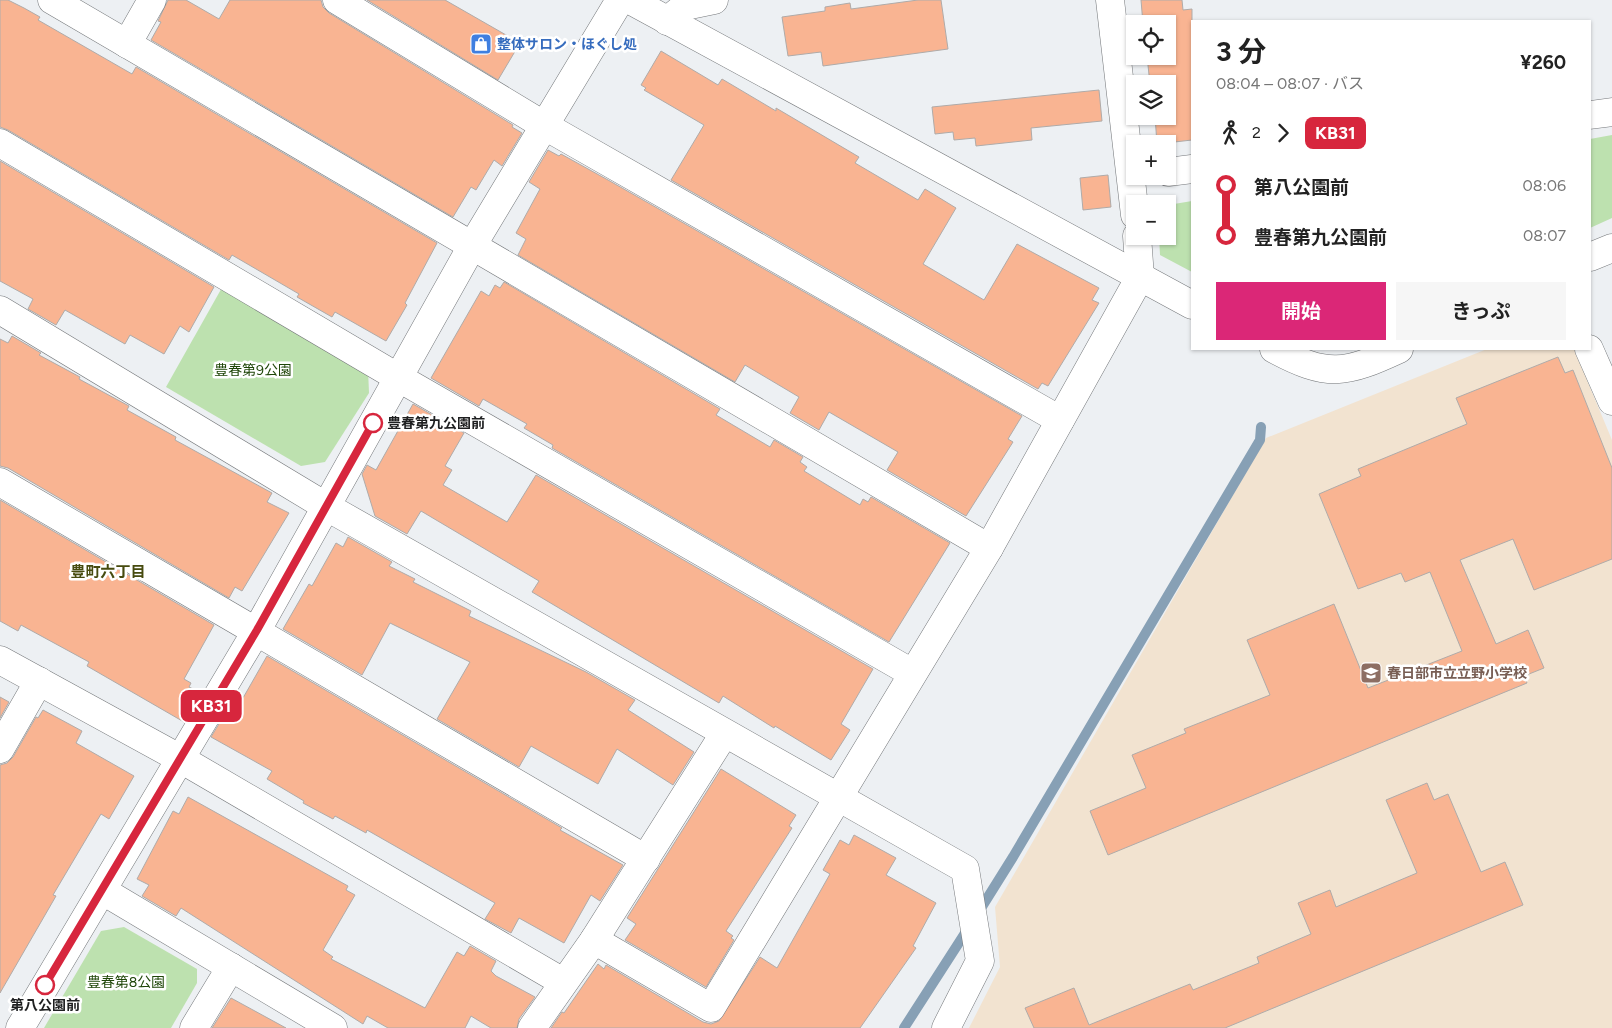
<!DOCTYPE html>
<html lang="ja">
<meta charset="utf-8">
<style>
:root{--surface:#fff;--page:#f6f6f6;--text:#222;--muted:#767676;--accent:#db2777}
body{margin:0;font-family:Figtree,"Noto Sans JP",sans-serif;background:var(--page);color:var(--text);height:100vh;display:flex;flex-direction:column;font-size:19px;white-space:nowrap}
*{box-sizing:border-box;margin:0}
p{font-size:16px;color:var(--muted)}
.icon{flex:none;width:28px;height:28px;fill:none;stroke:currentColor;stroke-width:2;stroke-linecap:round;stroke-linejoin:round}
.map{position:relative;flex:1;overflow:hidden}
.sheet{position:absolute;left:1191px;top:20px;width:400px;height:330px;display:flex;flex-direction:column;background:var(--surface);border-radius:0px;box-shadow:0 1px 4px #0004}
.sheet>*{flex:none}
.badge{padding:0 10px;border-radius:8px;font-size:18px;line-height:32px}
.controls{position:absolute;left:1126px;top:15px;display:grid;gap:10px}
.controls a{display:grid;place-items:center;width:50px;height:50px;border-radius:0px;background:var(--surface);box-shadow:0 1px 4px #0004;font-size:25px}
.map>.badge{position:absolute;translate:-50% -50%;box-shadow:0 0 0 2px #fff}
.legs{display:flex;align-items:center;gap:8px;height:55px;padding:0 25px;font-size:16px}
.legs p{margin-inline-start:auto}
.summary{display:flex;align-items:center;justify-content:space-between;height:85px;padding:0 25px}
h1{font-size:28px;font-weight:700;line-height:38px}
.cta{display:flex;gap:10px;margin-top:auto;padding:10px 25px}
.cta a{flex:1;height:58px;border-radius:0px;background:var(--accent);color:#fff;font-size:20px;font-weight:700;line-height:58px;text-align:center}
.cta a+a{background:var(--page);color:var(--text)}
ul{padding:0 25px;list-style:none}
li{display:flex;align-items:center;gap:18px;height:50px;font-size:19px}
li i{display:grid;place-items:center;width:8px;height:100%;margin:0 6px;background:currentColor}
li i::after{content:'';width:12px;height:12px;margin:-6px;border:4px solid;border-radius:50%;background:var(--surface)}
li p{margin-inline-start:auto}
li:first-child i{background:linear-gradient(#0000 50%,currentColor 0)}
li:last-child i{background:linear-gradient(currentColor 50%,#0000 0)}
.map>svg:first-child{display:block}
</style>
<div class="map">
<svg width="1612" height="1028" viewBox="0 0 1612 1028">
<rect width="100%" height="100%" fill="#edf0f3"/>
<polygon fill="#f2e3d0" points="1487,349 1574,349 1612,440 1612,1028 969,1028 1000,967 995,907 1266,438"/>
<g fill="#bde1af">
<polygon points="1612,135 1612,218 1590,228 1590,139"/>
<polygon points="1192,201 1192,272 1160,255 1159,236 1168,236 1168,205"/>
<polygon points="224,284 368,369 369,393 325,462 301,466 166,387"/>
<polygon points="124,927 197,969 197,983 171,1028 44,1028 101,931"/>
</g>
<g fill="none" stroke-linecap="round" stroke-linejoin="round">
<g stroke="#87a0b5" stroke-width="10">
<polyline points="978,913 1013,857 1260,440 1261,427"/>
<polyline points="904,1028 969,927"/>
</g>
</g>
<g fill="#f9b492" stroke="#afaba9">
<polygon points="0,0 8,0 24,8 40,17 38,20 132,74 136,67 437,243 405,303 407,305 386,341 335,312 332,317 297,297 299,294 232,255 229,260 8,130 0,127"/>
<polygon points="168,0 186,0 219,19 230,0 321,0 323,7 329,13 513,125 512,127 522,133 502,166 494,160 476,190 471,187 453,217 151,40 161,22 158,21"/>
<polygon points="367,0 445,0 520,43 498,80"/>
<polygon points="918,0 941,0 948,49 823,66 821,52 788,56 782,17 825,11 825,7 850,3 851,9"/>
<polygon points="1141,0 1182,0 1183,10 1192,9 1192,140 1157,144 1155,116 1168,116 1168,84 1150,84 1147,56 1168,56 1168,24 1143,24"/>
<polygon points="661,51 718,85 722,79 776,111 776,108 859,157 855,163 918,200 925,189 956,208 923,264 984,300 1017,244 1099,288 1092,300 1099,303 1048,386 1042,383 1038,389 671,180 704,125 644,90 646,88 641,85"/>
<polygon points="1099,90 1102,121 1031,128 1032,140 976,146 975,138 954,140 953,132 935,134 932,107"/>
<polygon points="548,150 559,156 561,154 608,180 1022,416 1008,439 1013,442 966,516 887,470 898,452 829,412 819,430 790,413 799,397 745,365 735,382 518,255 526,239 516,233 540,189 529,182"/>
<polygon points="0,161 214,287 189,332 180,326 164,354 130,335 125,344 65,310 56,325 28,309 33,299 0,281"/>
<polygon points="1108,175 1111,207 1083,210 1080,178"/>
<polygon points="504,282 720,409 716,415 770,447 774,440 803,457 800,462 807,467 804,471 860,505 863,499 868,502 871,497 950,543 889,642 552,448 553,445 524,428 527,424 483,399 479,406 431,378 481,291 489,296 495,285 500,288"/>
<polygon points="12,336 41,353 39,355 80,377 79,379 129,406 127,410 176,437 175,440 272,493 267,502 289,513 242,591 235,587 229,598 8,468 0,466 0,339 8,343"/>
<polygon points="1558,357 1565,373 1573,370 1612,468 1612,559 1534,590 1513,539 1460,560 1496,644 1528,630 1544,668 1524,676 1527,683 1108,855 1090,811 1146,788 1132,755 1186,733 1184,729 1270,695 1247,640 1334,604 1368,688 1462,651 1430,572 1405,582 1401,573 1358,589 1319,494 1361,476 1358,469 1467,424 1456,398"/>
<polygon points="413,404 464,433 445,466 452,470 443,485 507,522 536,475 873,669 841,724 850,730 831,760 775,726 774,728 723,696 719,703 532,592 539,581 421,511 407,534 375,516 362,474 367,465 376,470"/>
<polygon points="0,500 214,625 184,679 191,683 189,687 201,693 184,722 87,666 89,662 21,625 18,631 0,621"/>
<polygon points="348,537 392,562 389,566 415,579 413,582 471,611 469,616 586,672 635,700 628,710 694,752 673,785 617,749 598,784 531,746 519,767 437,719 470,662 390,623 362,675 283,629 309,584 312,586 336,543 343,547"/>
<polygon points="267,656 562,828 560,830 623,865 600,901 591,895 564,943 519,918 511,933 485,919 495,903 367,830 366,833 335,816 333,819 303,803 304,801 267,779 272,771 211,737 228,709 235,712"/>
<polygon points="0,697 9,702 0,718"/>
<polygon points="43,710 82,731 76,743 134,776 109,819 101,814 53,895 56,896 0,993 0,765 7,763 13,757 36,717 38,718"/>
<polygon points="721,769 796,815 789,826 792,828 726,931 733,936 731,938 734,940 706,987 625,940 636,924 627,918"/>
<polygon points="1427,783 1434,800 1448,794 1481,872 1505,862 1523,905 1225,1028 1034,1028 1025,1008 1074,988 1089,1025 1190,984 1193,990 1259,963 1257,957 1311,934 1298,903 1330,890 1336,907 1417,873 1386,800"/>
<polygon points="188,797 348,886 346,890 355,895 323,950 333,957 331,959 425,1008 457,952 464,956 470,946 496,961 491,971 496,976 535,997 519,1019 517,1028 491,1028 471,1016 465,1028 388,1028 367,1016 363,1024 181,908 176,916 142,896 149,885 137,879 173,811 179,814"/>
<polygon points="854,835 896,858 886,875 936,903 913,946 916,948 860,1028 551,1028 562,1012 564,1013 598,964 604,969 606,965 703,1022 711,1024 719,1021 760,957 777,968 830,874 823,870 840,840 849,845"/>
<polygon points="231,998 286,1028 212,1028"/>
</g>
<g fill="none" stroke-linecap="round" stroke-linejoin="round">
<g stroke="#75787b" stroke-width="29">
<g id="minor">
<polyline points="52,0 989,548"/>
<polyline points="337,0 545,126 1060,420"/>
<polyline points="630,0 1192,305"/>
<polyline points="667,21 685,6 714,0"/>
<polyline points="127,44 152,0"/>
<polyline points="1590,115 1612,112"/>
<polyline points="0,143 399,378 912,673"/>
<polyline points="1168,172 1192,169"/>
<polyline points="1590,257 1612,248"/>
<polyline points="0,310 327,507 965,869 980,961 946,1028"/>
<path d="M1274,349c54,29 71,25 125,0"/>
<polyline points="1589,349 1612,401"/>
<polyline points="0,482 646,859"/>
<polyline points="0,660 179,758 563,982"/>
<polyline points="0,749 39,681"/>
<polyline points="103,891 333,1028"/>
<polyline points="594,940 711,1008 989,548 1140,277"/>
<polyline points="20,1028 257,630 472,246 620,0"/>
<polyline points="194,1028 231,967"/>
<polyline points="532,1028 594,940 724,734"/>
</g>
</g>
<g stroke="#75787b" stroke-width="29">
<g id="tertiary">
<polyline points="1110,0 1135,215"/>
<polyline points="1137,236 1140,277"/>
</g>
</g>
<use href="#minor" stroke="#fff" stroke-width="28"/>
<use href="#tertiary" stroke="#fff" stroke-width="28"/>
</g>
<g fill="none" stroke-linecap="round" stroke-linejoin="round">
<g stroke="#fff" stroke-width="11">
<polyline id="line-1" points="45,985 257,630 373,423"/>
</g>
<use href="#line-1" stroke="#d7263d" stroke-width="8"/>
</g>
<defs>
<g id="shop-square" transform="scale(1.125)"><rect x="-9" y="-9" width="18" height="18" rx="4" fill="#3f7fe0" stroke="#fff"/><path d="M-5-2.5h2.3a2.7 3.5 0 0 1 5.4 0H5L5.5 6h-11ZM-1.5-2.5h3a1.5 2.3 0 0 0-3 0Z" fill="#fff"/></g>
<g id="school-square" transform="scale(1.125)"><rect x="-9" y="-9" width="18" height="18" rx="4" fill="#8d6e63" stroke="#fff"/><path d="M0-5L7-2L0 1L-7-2ZM-4 1L0 2.5L4 1V4Q0 6-4 4Z" fill="#fff"/></g>
</defs>
<g fill-rule="evenodd">
<use href="#shop-square" x="481" y="44"/>
<use href="#school-square" x="1371" y="673"/>
</g>
<g fill="#fff" stroke="#d7263d" stroke-width="2.5">
<circle cx="373" cy="423" r="9"/>
<circle cx="45" cy="985" r="9"/>
</g>
<g text-anchor="middle" dominant-baseline="central" stroke-width="5" stroke-linejoin="round" paint-order="stroke">
<g font-size="14" font-weight="bold" fill="#366cbe" stroke="#fff" text-anchor="start">
<text x="497" y="44">整体サロン・ほぐし処</text>
</g>
<g font-size="14" fill="#1f4608" stroke="#fff">
<text x="253" y="370">豊春第9公園</text>
<text x="126" y="982">豊春第8公園</text>
</g>
<g font-size="14" font-weight="bold" fill="#1e1f20" stroke="#fff" text-anchor="start">
<text x="387" y="423">豊春第九公園前</text>
<text x="45" y="1005" text-anchor="middle">第八公園前</text>
</g>
<g font-size="14" font-weight="bold" fill="#785e54" stroke="#fff" text-anchor="start">
<text x="1387" y="673">春日部市立立野小学校</text>
</g>
<g font-size="15" font-weight="bold" fill="#474b0f" stroke="#fff">
<text x="108" y="572">豊町六丁目</text>
</g>
</g>
</svg>
<div class="controls">
<a><svg class="icon" aria-label="locate" viewBox="0 0 24 24"><circle cx="12" cy="12" r="6"/><path d="M12 2v4M12 18v4M2 12h4M18 12h4"/></svg></a>
<a><svg class="icon" aria-label="layers" viewBox="0 0 24 24"><path d="M12 4l9 5-9 5-9-5zM3 14l9 5 9-5"/></svg></a>
<a>+</a>
<a>−</a>
</div>
<b class="badge" style="left:211px;top:706px;background:#d7263d;color:#fff">KB31</b>
<section class="sheet">
<div class="summary"><div><h1>3 分</h1><p>08:04 – 08:07 · バス</p></div><b>¥260</b></div>
<div class="legs"><svg class="icon" aria-label="walk" viewBox="0 0 24 24"><circle cx="13" cy="4" r="2"/><path d="M13 8l-2 6 4 7M11 14l-3 7M7 12l3-4h3l4 4"/></svg>2<svg class="icon" aria-label="forward" viewBox="0 0 24 24"><path d="M9 5l7 7-7 7"/></svg><b class="badge" style="background:#d7263d;color:#fff">KB31</b></div>
<ul>
<li><i style="color:#d7263d"></i><b>第八公園前</b><p>08:06</p></li>
<li><i style="color:#d7263d"></i><b>豊春第九公園前</b><p>08:07</p></li>
</ul>
<div class="cta"><a>開始</a><a>きっぷ</a></div>
</section>
</div>
